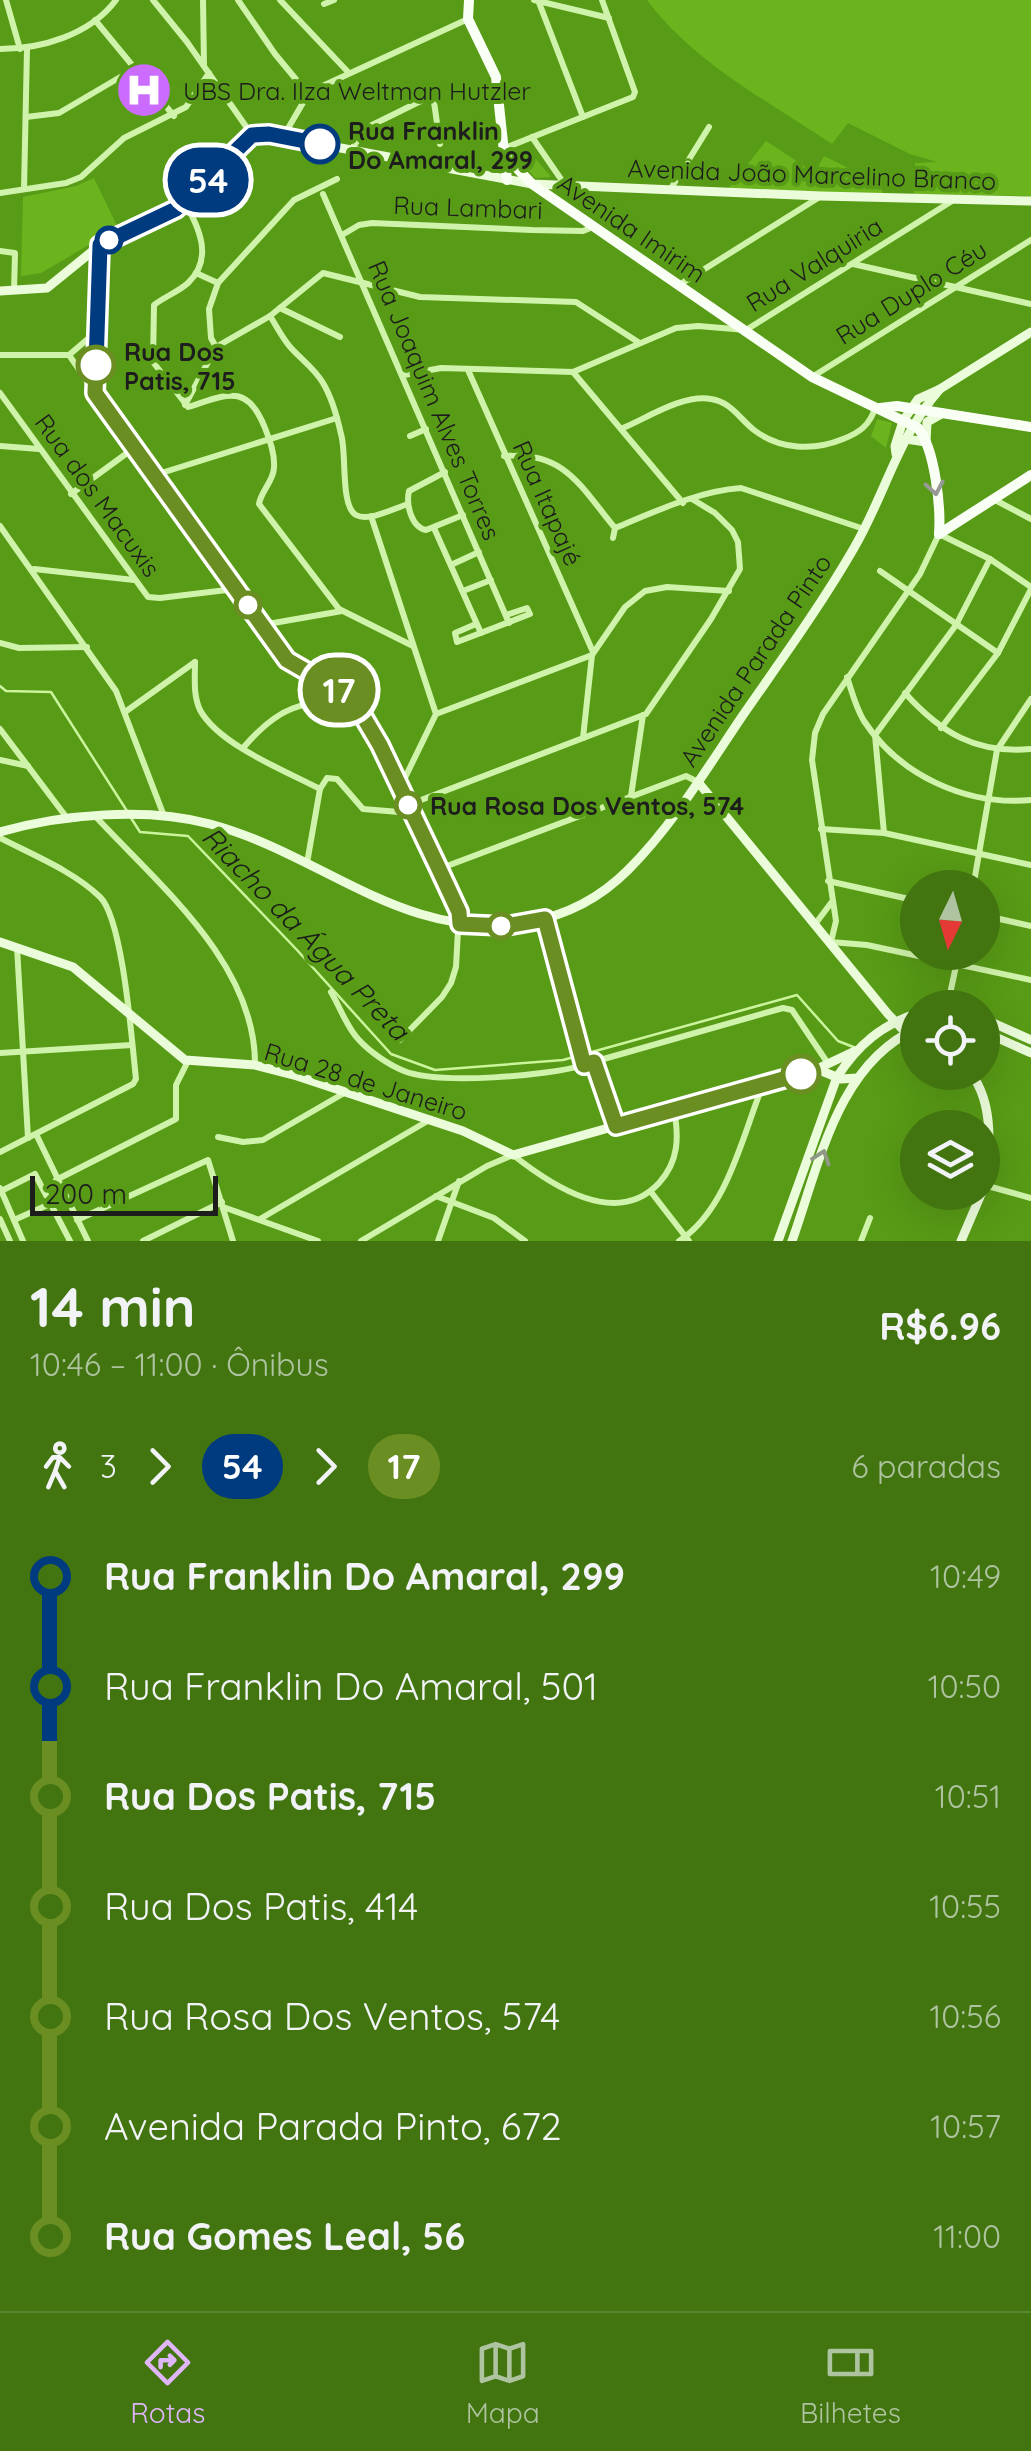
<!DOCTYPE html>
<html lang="pt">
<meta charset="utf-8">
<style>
:root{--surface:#427410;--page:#497919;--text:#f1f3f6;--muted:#aec39f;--line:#5a8630;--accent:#e0b6fa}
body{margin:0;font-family:Quicksand,sans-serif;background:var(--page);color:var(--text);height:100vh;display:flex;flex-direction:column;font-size:38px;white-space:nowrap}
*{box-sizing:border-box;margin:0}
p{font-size:32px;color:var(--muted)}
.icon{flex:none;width:55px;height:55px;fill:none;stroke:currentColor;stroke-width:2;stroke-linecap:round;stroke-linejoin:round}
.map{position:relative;height:1241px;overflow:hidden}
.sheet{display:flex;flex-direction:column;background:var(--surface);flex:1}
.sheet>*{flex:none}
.badge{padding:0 20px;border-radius:32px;font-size:35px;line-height:65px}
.needle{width:65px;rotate:185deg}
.buttons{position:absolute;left:900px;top:870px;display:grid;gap:20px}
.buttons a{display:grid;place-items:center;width:100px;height:100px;border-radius:50%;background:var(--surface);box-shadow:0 10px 40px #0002;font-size:50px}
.scale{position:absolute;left:30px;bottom:25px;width:188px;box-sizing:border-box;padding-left:10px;border:5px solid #1d1d1d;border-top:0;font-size:28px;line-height:35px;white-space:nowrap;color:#1d1d1d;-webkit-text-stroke:8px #589b16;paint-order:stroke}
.map>.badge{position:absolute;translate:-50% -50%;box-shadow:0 0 0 5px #fff}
.legs{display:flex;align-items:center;gap:15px;height:110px;padding:0 30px;font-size:32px}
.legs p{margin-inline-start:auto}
.head{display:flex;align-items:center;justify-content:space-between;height:170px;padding:0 30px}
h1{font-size:55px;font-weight:700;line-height:75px}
ul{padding:0 30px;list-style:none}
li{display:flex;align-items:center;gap:35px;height:110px;font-size:38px}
li i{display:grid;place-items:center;width:15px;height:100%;margin:0 12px;background:currentColor}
li i::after{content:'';width:25px;height:25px;margin:-12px;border:8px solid;border-radius:50%;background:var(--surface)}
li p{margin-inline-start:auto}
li:first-child i{background:linear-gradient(#0000 50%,currentColor 0)}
li:last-child i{background:linear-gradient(currentColor 50%,#0000 0)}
.tabs{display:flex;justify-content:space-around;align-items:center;height:140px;border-top:2px solid var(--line);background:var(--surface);font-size:28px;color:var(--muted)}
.tabs a{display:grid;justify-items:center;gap:5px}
.tabs .current{color:var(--accent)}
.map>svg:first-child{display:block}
</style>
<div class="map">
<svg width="1031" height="1241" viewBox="0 0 1031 1241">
<rect width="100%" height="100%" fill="#589b16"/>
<g fill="#6bb41e">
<path d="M647,0h384v196l-117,-2 1,-31 22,-1 -27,-8 -62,-31 -16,21c-64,-43 -138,-81 -185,-144z"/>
<polygon points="766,141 815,173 824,156 881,184 883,195 728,189"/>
<polygon points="526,147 551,177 535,178 513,152"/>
<polygon points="94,178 118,228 41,273 21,276 23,197 76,186"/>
<polygon points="877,419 892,423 886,448 871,436"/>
</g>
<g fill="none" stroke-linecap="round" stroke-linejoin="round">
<g stroke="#cbf59d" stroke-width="2.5">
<polyline points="0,686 6,691 51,692 127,811"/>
<polyline points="131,818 140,832 188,836 297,950 391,1054 435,1070 563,1060 797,995 838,1041 856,1048"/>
</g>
<g stroke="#d0f3ab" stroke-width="6">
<polyline points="6,0 20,49"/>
<polyline points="153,0 187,42 252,135"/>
<polyline points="203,0 204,64"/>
<polyline points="238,0 275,54 309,95"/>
<polyline points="280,0 348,72"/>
<polyline points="534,0 609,18"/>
<polyline points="538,0 583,117"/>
<polyline points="324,4 334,0"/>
<polyline points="95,20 174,116"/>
<path d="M0,49c41,0 90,-14 116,-49"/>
<polyline points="26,117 59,113 134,69"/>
<polyline points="283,137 304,101 318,88 468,19"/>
<polyline points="532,137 565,185"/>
<polyline points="505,148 633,97 635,92 602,0"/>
<polyline points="351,150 366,128 433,95 440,144"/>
<polyline points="24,189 27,49"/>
<polyline points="670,190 709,127"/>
<polyline points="0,193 66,183 81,177 124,138 186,107 209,73"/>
<polyline points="323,194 509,623"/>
<path d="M185,202c14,27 29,56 3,81 -10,9 -24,14 -34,22l-1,57 35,45c38,-12 59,-25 77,21 5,13 10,26 9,40 -1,14 -13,23 -15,36l80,105 74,37"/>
<polyline points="342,235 359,225 372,223 532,230 583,231 593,227"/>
<polyline points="100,246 95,393 287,660 344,693 357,707 380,745 459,912 456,967 451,983 442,997 400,1040"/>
<polyline points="0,251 15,253 14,291"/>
<polyline points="853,264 1031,304"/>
<polyline points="196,273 218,283"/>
<polyline points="679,285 818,198"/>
<polyline points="280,308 340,337"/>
<path d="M270,316c7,11 13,23 21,32 11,12 24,21 32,35 9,15 14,33 18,51 6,19 -1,72 15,81 13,7 39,-7 52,-11"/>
<polyline points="216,347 270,316 323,273 420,297 576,302 638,342"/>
<polyline points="0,355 69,355"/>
<polyline points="69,355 94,391"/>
<polyline points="69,355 97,331"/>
<polyline points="468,370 593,652"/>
<polyline points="573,372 683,503"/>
<polyline points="404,375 441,368 573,372 676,328 698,326 746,330 952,201"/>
<polyline points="812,377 1031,240"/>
<polyline points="0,393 148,597 160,598 235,589"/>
<polyline points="185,405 216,347 211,338 209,309 218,283 294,200 337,179"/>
<path d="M623,428c24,-10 60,-34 88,-29 20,3 28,19 43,31 26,20 60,21 89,9 16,-6 27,-14 32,-31"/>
<polyline points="410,436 426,429"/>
<polyline points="0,446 39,449"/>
<path d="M504,456c61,-5 76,30 111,72l-2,10"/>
<path d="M445,472l-36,19c-3,13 2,36 17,39l37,-15"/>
<polyline points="155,475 337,418"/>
<polyline points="71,494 134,448"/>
<polyline points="995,500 1031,519"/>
<polyline points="371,516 436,714 400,788"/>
<polyline points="0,526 116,691 164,816"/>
<polyline points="434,528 481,633"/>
<path d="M615,528c39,-16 83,-37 126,-40l123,41"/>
<polyline points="453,564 479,552"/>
<polyline points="34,569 134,580"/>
<polyline points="880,571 998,653"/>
<polyline points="1031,587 990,559 939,534 920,574 823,714 815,733 812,760 836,921 831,942 867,945 1031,980"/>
<polyline points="463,591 491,580"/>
<polyline points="476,624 455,633 457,642 530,614 527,608 506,615"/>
<polyline points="262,625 342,611"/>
<polyline points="0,643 19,648 87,647"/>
<path d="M195,662c0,16 -2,33 5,48 19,35 86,61 120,79"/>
<path d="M847,677c5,15 9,31 17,44 36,55 103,85 167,79"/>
<path d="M905,693c36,40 71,61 126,56"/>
<polyline points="125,712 195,662"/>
<polyline points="436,714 592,655 625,607 645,591 667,587 729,591"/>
<polyline points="941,728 998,653 1031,589"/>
<polyline points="0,729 67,818"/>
<polyline points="583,738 592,655"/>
<path d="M243,748c35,-41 61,-51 113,-42"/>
<polyline points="0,760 28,766"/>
<polyline points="631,796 643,715"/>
<polyline points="408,805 646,714 711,619 740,569 738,542 732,530 715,513 692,499"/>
<path d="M96,817c63,68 160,147 159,248"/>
<polyline points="821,829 884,833 1031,865"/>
<polyline points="884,833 875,735 956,625 990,559"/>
<path d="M0,838c33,17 73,33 100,59 23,22 32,146 36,182l-3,5 -133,68"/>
<polyline points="307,863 320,789 327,778 337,779 363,809 411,813"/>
<polyline points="439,869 686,776 698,782"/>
<polyline points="828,881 918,901"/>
<polyline points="973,888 997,750 1031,699"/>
<polyline points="982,915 1031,926"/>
<polyline points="545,919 584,1065 593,1062 615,1126"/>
<polyline points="816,923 831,903"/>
<polyline points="17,947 28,1138"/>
<path d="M331,992c9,15 16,36 28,48 11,12 30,25 45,31 35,14 144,5 180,-6"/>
<polyline points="947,1008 959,952"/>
<polyline points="0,1053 132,1045"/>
<polyline points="593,1062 783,1008 792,1010 827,1062"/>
<polyline points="36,1134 88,1241"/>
<polyline points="218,1137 243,1142 263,1140 346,1092"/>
<polyline points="56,1180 176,1119 176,1085 188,1061"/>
<polyline points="984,1185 1031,1198"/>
<polyline points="0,1188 23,1241"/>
<polyline points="1,1191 35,1174 70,1241"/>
<polyline points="651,1192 689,1241"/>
<polyline points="436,1196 494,1218 525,1241"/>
<polyline points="223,1207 318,1241"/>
<polyline points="0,1219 10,1241"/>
<polyline points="260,1219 431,1119"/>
<polyline points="14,1220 52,1203"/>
<polyline points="77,1220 208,1160 233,1241"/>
<polyline points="143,1241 222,1202"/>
<path d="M361,1241l126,-75 26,-11c38,30 103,74 146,28 20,-22 20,-46 15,-74"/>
<polyline points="438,1241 459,1181"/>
<path d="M679,1241c49,-32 63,-105 84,-156"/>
<polyline points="861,1241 870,1218"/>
</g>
<g stroke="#ebfcda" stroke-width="9">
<polyline points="0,291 47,288 100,245 176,209 246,140 261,133 532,184 821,196 1031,201"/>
<polyline points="906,439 926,442 927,422 943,413"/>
<polyline points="896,454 895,446 903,421 918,399 940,389 1031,332"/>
<polyline points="698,782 888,1014 906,1033 918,1038"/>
<path d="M0,832c62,-18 147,-25 210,-8 113,30 194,119 319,98 39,-7 71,-24 99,-52 44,-44 78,-100 113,-152 38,-55 79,-111 113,-170 31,-53 44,-112 86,-159"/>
<polyline points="0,942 73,967 185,1060 255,1065 297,1076 463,1131 513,1155 817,1069 855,1051"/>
<polyline points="982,1018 1031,1040"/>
<polyline points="982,1031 1031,1053"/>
<polyline points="817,1069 841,1079 857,1078"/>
<path d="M970,1072c25,32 21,82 12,119"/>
<path d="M778,1241l59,-164c21,-32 44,-52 81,-64"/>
<path d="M792,1241c27,-75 45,-178 126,-213"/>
<polyline points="961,1241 982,1192"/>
</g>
<g stroke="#fafff6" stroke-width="10">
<polyline points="469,0 468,19 496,77 507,180"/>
<path d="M504,148l9,16 19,20 280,193 106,51c17,21 23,79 21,106"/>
<polyline points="880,408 897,406 1031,427"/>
<polyline points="939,534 1031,475"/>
</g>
</g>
<defs><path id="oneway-chevron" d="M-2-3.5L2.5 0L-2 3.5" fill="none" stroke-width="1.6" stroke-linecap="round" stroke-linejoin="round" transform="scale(2.5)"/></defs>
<use stroke="#979994" href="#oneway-chevron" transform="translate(935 488) rotate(80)"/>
<use stroke="#8e9885" href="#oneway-chevron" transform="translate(822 1157) rotate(-71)"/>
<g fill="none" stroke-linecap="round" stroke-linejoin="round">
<g stroke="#fff" stroke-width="22">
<polyline id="line-1" points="96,365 100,245 176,209 252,135 269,134 320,144"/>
</g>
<g stroke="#fff" stroke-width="22">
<polyline id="line-2" points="96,365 95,393 287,660 344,693 357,706 380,745 439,869 459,912 460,924 506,926 545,919 584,1065 594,1062 616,1126 801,1074"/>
</g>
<use href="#line-1" stroke="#003b80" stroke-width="15"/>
<use href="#line-2" stroke="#6b8e23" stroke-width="15"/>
</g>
<defs>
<g id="hospital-disc" transform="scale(2.875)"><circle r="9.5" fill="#cc6cff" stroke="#589b16"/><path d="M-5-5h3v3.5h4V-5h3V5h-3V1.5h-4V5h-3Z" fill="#fff"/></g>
</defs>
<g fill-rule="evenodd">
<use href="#hospital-disc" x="144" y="90"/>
</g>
<g fill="#fff" stroke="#003b80" stroke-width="5">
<circle cx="320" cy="144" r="18"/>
<circle cx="109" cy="240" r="12"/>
</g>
<g fill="#fff" stroke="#6b8e23" stroke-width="5">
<circle cx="96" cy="365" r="18"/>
<circle cx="248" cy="605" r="12"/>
<circle cx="408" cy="805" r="12"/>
<circle cx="501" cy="926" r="12"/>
<circle cx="801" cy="1074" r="18"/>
</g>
<g text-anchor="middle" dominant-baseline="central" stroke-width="8" stroke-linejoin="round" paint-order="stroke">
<g font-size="25" fill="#1d1d1d" stroke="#589b16" text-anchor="start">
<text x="183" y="90">UBS Dra. Ilza Weltman Hutzler</text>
</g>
<g font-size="25" font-weight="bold" fill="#1d1d1d" stroke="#589b16" text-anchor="start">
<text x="348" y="130">Rua Franklin<tspan x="348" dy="29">Do Amaral, 299</tspan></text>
<text x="124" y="351">Rua Dos<tspan x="124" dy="29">Patis, 715</tspan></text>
<text x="430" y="805">Rua Rosa Dos Ventos, 574</text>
</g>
<g font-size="25" fill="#1d1d1d" stroke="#589b16">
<text transform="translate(812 174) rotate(2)">Avenida João Marcelino Branco</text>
<text transform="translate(468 207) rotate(2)">Rua Lambari</text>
<text transform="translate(632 228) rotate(34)">Avenida Imirim</text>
<text transform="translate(814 264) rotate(-32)">Rua Valquiria</text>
<text transform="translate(911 292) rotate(-32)">Rua Duplo Céu</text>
<text transform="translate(435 400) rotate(67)">Rua Joaquim Alves Torres</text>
<text transform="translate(98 495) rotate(54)">Rua dos Macuxis</text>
<text transform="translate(548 503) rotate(66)">Rua Itapajé</text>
<text transform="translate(755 660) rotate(-56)">Avenida Parada Pinto</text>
<text transform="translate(366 1081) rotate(17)">Rua 28 de Janeiro</text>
</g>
<g font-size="28" font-style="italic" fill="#1b1d19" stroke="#589b16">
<text transform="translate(306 933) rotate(46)">Riacho da Água Preta</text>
</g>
</g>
</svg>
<div class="buttons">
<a><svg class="needle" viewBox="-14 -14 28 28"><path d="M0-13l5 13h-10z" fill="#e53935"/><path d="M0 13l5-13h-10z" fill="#aec39f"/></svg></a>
<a><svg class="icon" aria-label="locate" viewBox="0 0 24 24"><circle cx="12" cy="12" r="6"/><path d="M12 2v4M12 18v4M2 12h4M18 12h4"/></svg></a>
<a><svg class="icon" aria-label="layers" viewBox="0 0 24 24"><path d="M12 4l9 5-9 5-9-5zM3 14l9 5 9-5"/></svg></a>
</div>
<div class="scale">200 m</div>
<b class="badge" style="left:208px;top:180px;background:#003b80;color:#fff">54</b>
<b class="badge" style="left:339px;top:690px;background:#6b8e23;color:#fff">17</b>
</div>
<section class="sheet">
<div class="head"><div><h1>14 min</h1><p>10:46 – 11:00 · Ônibus</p></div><b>R$6.96</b></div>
<div class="legs"><svg class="icon" aria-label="walk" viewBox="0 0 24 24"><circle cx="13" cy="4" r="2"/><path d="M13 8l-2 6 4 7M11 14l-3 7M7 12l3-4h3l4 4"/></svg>3<svg class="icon" aria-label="forward" viewBox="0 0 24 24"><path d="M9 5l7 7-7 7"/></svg><b class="badge" style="background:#003b80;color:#fff">54</b><svg class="icon" aria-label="forward" viewBox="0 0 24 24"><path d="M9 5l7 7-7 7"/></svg><b class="badge" style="background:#6b8e23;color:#fff">17</b><p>6 paradas</p></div>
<ul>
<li><i style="color:#003b80"></i><b>Rua Franklin Do Amaral, 299</b><p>10:49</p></li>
<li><i style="color:#003b80"></i><span>Rua Franklin Do Amaral, 501</span><p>10:50</p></li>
<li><i style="color:#6b8e23"></i><b>Rua Dos Patis, 715</b><p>10:51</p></li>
<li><i style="color:#6b8e23"></i><span>Rua Dos Patis, 414</span><p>10:55</p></li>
<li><i style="color:#6b8e23"></i><span>Rua Rosa Dos Ventos, 574</span><p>10:56</p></li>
<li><i style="color:#6b8e23"></i><span>Avenida Parada Pinto, 672</span><p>10:57</p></li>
<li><i style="color:#6b8e23"></i><b>Rua Gomes Leal, 56</b><p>11:00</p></li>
</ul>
</section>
<nav class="tabs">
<a class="current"><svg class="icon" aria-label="directions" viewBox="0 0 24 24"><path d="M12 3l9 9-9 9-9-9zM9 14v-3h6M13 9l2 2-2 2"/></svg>Rotas</a>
<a><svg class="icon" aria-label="map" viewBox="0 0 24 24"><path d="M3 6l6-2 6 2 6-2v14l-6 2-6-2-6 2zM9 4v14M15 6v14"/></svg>Mapa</a>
<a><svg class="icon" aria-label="tickets" viewBox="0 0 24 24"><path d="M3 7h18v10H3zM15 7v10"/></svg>Bilhetes</a>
</nav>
